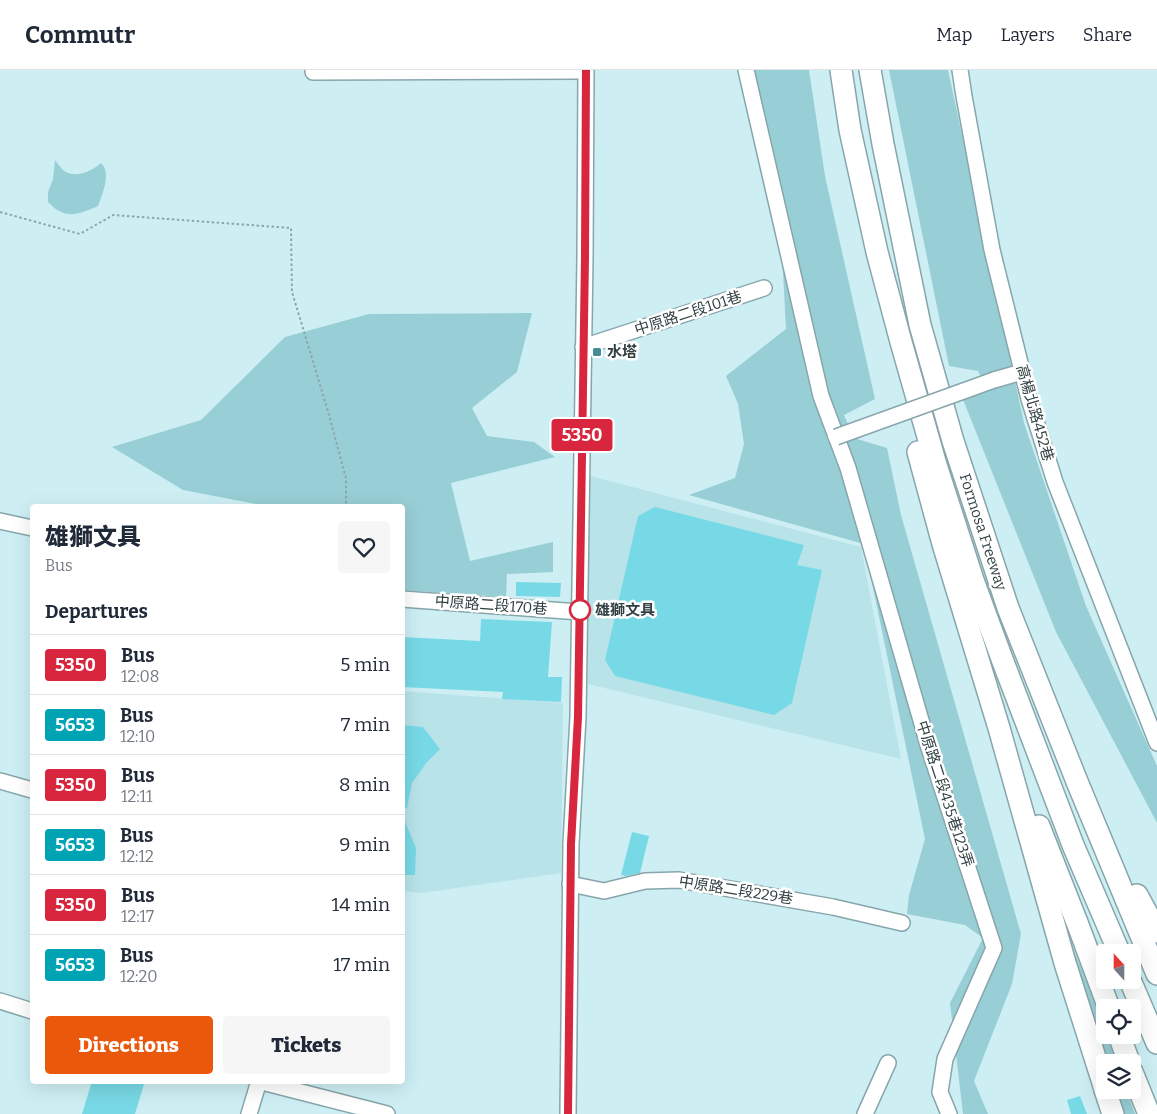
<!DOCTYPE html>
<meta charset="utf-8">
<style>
:root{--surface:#fff;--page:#f6f6f7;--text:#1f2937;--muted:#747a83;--line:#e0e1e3;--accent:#ea580c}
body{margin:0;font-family:Bitter,"Noto Sans TC",serif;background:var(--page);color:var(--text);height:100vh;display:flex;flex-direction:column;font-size:19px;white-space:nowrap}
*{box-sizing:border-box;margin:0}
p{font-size:16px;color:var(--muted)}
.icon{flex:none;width:28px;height:28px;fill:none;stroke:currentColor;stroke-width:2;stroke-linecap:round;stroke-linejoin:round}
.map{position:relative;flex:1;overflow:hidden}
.side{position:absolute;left:30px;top:434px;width:375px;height:580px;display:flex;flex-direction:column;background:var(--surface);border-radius:5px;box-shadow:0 5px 20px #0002}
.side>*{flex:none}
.badge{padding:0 10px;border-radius:4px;font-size:18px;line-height:32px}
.needle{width:32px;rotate:339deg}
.fabs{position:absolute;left:1096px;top:874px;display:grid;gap:10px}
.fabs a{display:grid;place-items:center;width:45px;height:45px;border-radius:5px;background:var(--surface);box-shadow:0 5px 20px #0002;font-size:25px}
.map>.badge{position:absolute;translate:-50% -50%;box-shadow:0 0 0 2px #fff}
h2{padding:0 15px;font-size:19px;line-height:45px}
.round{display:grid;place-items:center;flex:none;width:52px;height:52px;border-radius:5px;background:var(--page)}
.headline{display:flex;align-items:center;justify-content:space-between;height:85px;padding:0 15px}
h1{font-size:24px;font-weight:800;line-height:38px}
.cta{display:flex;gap:10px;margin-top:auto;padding:10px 15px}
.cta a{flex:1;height:58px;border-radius:5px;background:var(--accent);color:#fff;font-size:20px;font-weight:800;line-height:58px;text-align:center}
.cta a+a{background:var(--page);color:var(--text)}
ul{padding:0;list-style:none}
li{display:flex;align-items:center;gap:15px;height:60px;padding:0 15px;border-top:1px solid var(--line)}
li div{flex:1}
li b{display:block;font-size:19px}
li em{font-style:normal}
li .badge{min-width:55px;font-weight:700;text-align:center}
header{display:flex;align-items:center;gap:30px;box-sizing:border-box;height:70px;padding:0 25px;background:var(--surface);border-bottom:1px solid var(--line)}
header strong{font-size:24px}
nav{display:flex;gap:28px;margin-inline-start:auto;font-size:18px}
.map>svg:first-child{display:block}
</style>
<header>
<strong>Commutr</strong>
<nav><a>Map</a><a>Layers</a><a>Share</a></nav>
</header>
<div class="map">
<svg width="1157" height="1044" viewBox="0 0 1157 1044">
<rect width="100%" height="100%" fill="#cdeff4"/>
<g fill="#b8e3e9">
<polygon points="587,405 861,477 901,689 588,614"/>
<polygon points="402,621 563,633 561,803 422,823 403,821"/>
</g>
<g fill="#98ced5">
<polygon points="742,0 809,0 825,106 875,329 844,345 854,368 887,378 901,445 1021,864 1012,914 974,1011 988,1044 963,1044 950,933 983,868 965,855 907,844 909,825 925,769 864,474 689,425 735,408 744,374 738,334 726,306 786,259 781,164"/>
<polygon points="889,0 948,0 1024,353 1086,536 1157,696 1157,753 1056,562 960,322 982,309 978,301 949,296"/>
<path d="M55,90c2,3 5,7 8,10 11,9 28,2 38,-7 11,10 1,32 -3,43 -20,9 -34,14 -50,-4v-10l5,-13z"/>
<polygon points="532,243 517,302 472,338 487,366 534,372 555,387 451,413 470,491 553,472 553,502 507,504 506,527 403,520 402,436 266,436 183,420 112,377 201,350 285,267 369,244"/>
<polygon points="1056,835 1090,920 1116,992 1105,992"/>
<polygon points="1112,1020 1126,1020 1135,1044 1121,1044"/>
</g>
<g fill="#78d9e6">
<polygon points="655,437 804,475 797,495 822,500 792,633 774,645 615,606 605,590 638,446"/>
<polygon points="516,512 561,513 560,527 516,526"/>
<polygon points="481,549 552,552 548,607 562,607 561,632 502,629 503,622 402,617 402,567 480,571"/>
<polygon points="402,655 423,657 440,679 427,692 412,713 407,738 402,738"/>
<polygon points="402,744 416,778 415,805 402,805"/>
<polygon points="632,762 649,766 640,803 626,806 621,805"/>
<polygon points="92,1011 145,1011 135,1044 82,1044"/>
<polygon points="1080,1026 1087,1044 1071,1044 1067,1030"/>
</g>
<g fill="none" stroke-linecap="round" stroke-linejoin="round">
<g stroke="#87a6ab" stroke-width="18">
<g id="minor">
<polyline points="746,0 821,326 848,398 929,678 994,878 945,989 940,1022 949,1044"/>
<polyline points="960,0 964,26 992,180 1029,329 1055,412 1157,673"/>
<polyline points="313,2 585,1"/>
<polyline points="583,277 764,218"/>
<polyline points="994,310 1022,302"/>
<polyline points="0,451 32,458"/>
<polyline points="402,529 580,542"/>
<polyline points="0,711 32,720"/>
<polyline points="570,814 604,821 645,811 679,810 833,837 902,853"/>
<polyline points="0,931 32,941"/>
<polyline points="258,1011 387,1044"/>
<polyline points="249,1044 259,1011"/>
<polyline points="568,1044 571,774 578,647 585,187 586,0"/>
<polyline points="865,1044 888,993"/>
</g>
</g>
<g stroke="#87a6ab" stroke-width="24">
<g id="highway">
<polyline points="841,0 850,60 877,182 901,272 936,395 973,510 1002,589 1073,775 1119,882"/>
<polyline points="870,0 883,74 920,255 953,371 1008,538 1078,714 1157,904"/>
<polyline points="918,382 943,474 999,658 1065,893 1105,1019"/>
<polyline points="1039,756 1078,855 1109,938"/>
<polyline points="1137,825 1157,862"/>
<polyline points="1130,910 1157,973"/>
<polyline points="1119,965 1129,992"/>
<polyline points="1132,1002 1149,1044"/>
<polyline points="1105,1020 1113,1044"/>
</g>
</g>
<g stroke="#8ca5a9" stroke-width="2" stroke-dasharray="2.5 2.5" stroke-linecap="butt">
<polyline points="0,142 80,164 113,145 291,158 292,222 327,338 346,408 346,436"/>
<polyline points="80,1011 82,1011"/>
</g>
<use href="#minor" stroke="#fff" stroke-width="15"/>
<use href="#highway" stroke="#fff" stroke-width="21"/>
<g stroke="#87a6ab" stroke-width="18" stroke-linecap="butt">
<polyline id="minor-bridge" points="836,367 994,310"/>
</g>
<use href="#minor-bridge" stroke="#fff" stroke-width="15"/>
</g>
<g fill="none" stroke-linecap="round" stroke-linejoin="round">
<g stroke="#fff" stroke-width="11">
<polyline id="line" points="568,1044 571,774 578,647 585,187 586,0"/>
</g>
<use href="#line" stroke="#d7263d" stroke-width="8"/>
</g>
<rect fill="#458c95" stroke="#fff" stroke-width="2" x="592" y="277" width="10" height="10" rx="2.5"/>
<circle fill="#fff" stroke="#d7263d" stroke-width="2.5" cx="580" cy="540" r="10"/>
<g text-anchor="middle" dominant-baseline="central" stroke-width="5" stroke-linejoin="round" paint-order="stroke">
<g font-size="15" fill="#324041" stroke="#fff">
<text transform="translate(688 243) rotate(-18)">中原路二段101巷</text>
<text transform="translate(1035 343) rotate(74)">高楊北路452巷</text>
<text transform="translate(983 462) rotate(72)">Formosa Freeway</text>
<text transform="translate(491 535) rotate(4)">中原路二段170巷</text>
<text transform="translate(945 724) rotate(72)">中原路二段435巷123弄</text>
<text transform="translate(736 820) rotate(9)">中原路二段229巷</text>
</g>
<g font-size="15" font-weight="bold" fill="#324041" stroke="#fff" text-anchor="start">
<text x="607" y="282">水塔</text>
</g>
<g font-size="15" font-weight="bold" fill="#324041" stroke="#fff" text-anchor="start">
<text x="595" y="540">雄獅文具</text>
</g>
</g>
</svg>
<div class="fabs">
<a><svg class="needle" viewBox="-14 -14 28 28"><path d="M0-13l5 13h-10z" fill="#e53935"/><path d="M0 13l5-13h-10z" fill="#747a83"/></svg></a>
<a><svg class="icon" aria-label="locate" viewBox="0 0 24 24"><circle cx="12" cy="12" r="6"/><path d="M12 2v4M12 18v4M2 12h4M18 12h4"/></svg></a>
<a><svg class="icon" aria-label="layers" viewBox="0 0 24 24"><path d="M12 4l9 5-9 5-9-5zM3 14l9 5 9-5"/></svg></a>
</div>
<b class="badge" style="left:582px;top:365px;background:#d7263d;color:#fff">5350</b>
<section class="side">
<div class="headline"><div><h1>雄獅文具</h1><p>Bus</p></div><a class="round"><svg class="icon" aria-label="heart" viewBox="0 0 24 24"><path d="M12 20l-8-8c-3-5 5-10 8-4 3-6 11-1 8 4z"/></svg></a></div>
<h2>Departures</h2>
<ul>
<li><span class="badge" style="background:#d7263d;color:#fff">5350</span><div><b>Bus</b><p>12:08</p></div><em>5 min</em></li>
<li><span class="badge" style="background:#00a3b4;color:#fff">5653</span><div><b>Bus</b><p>12:10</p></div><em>7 min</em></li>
<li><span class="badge" style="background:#d7263d;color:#fff">5350</span><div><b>Bus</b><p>12:11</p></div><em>8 min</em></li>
<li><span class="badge" style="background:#00a3b4;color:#fff">5653</span><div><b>Bus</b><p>12:12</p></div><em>9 min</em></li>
<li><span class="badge" style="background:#d7263d;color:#fff">5350</span><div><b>Bus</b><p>12:17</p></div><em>14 min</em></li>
<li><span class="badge" style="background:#00a3b4;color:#fff">5653</span><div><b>Bus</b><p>12:20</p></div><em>17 min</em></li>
</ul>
<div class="cta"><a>Directions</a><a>Tickets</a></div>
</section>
</div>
